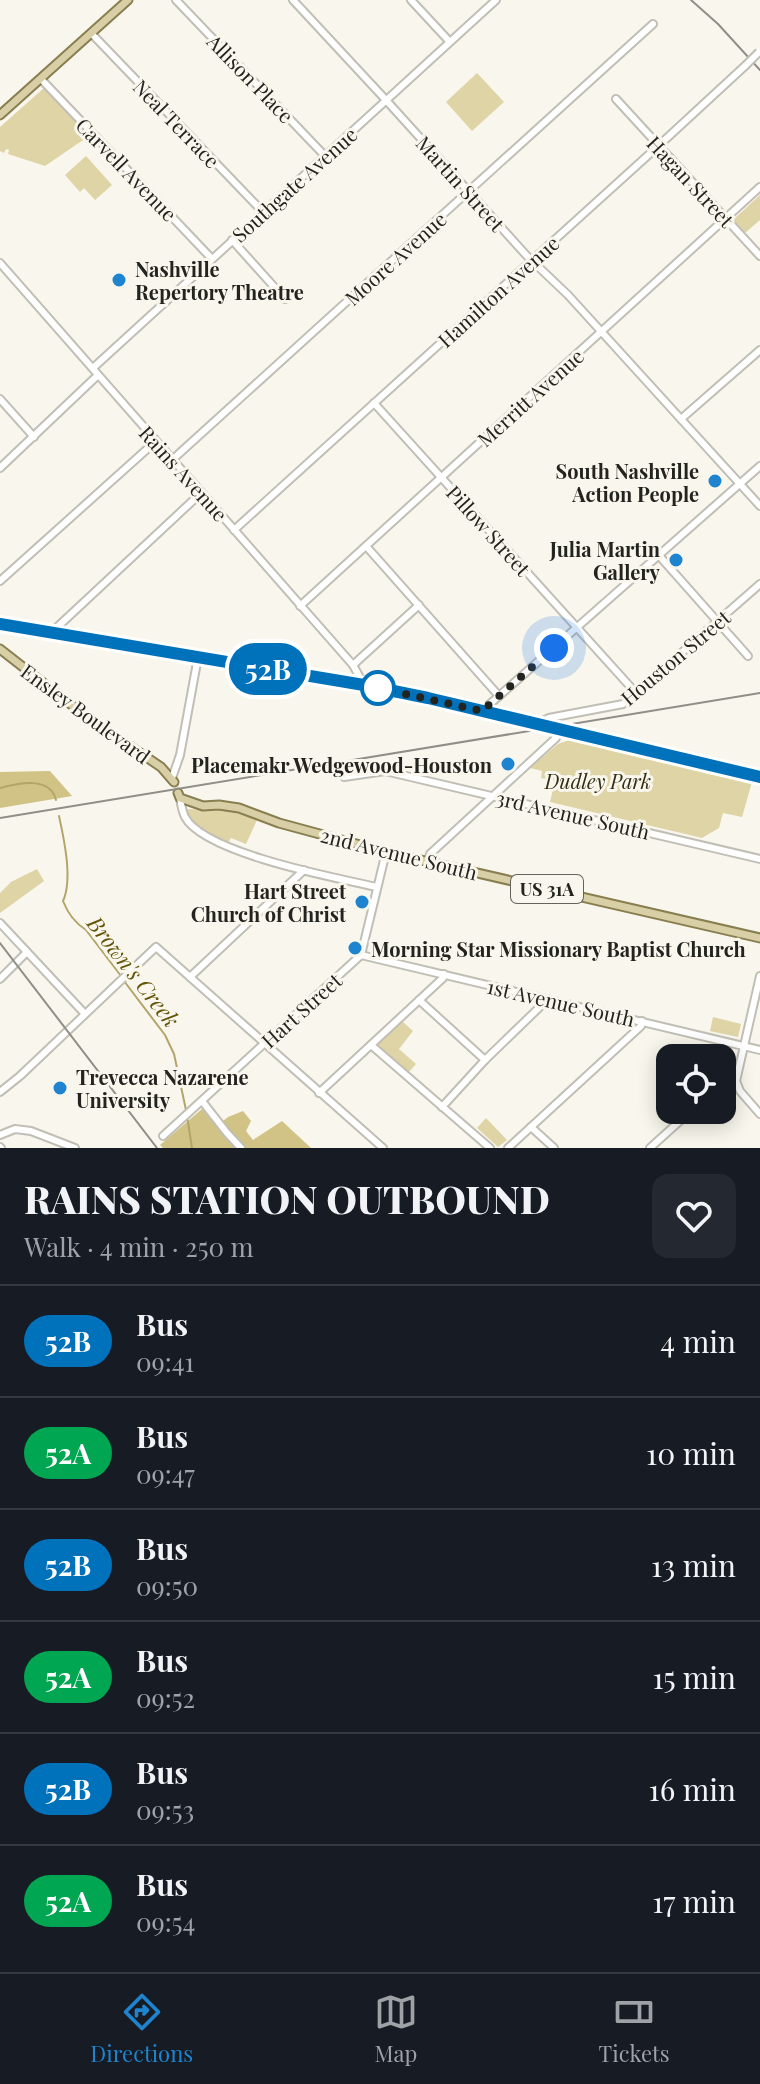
<!DOCTYPE html>
<meta charset="utf-8">
<style>
:root{--surface:#171b24;--page:#242831;--text:#f1f3f6;--muted:#9ea1a6;--line:#363941;--accent:#1e84cf}
body{margin:0;font-family:"Playfair Display",serif;background:var(--page);color:var(--text);height:100vh;display:flex;flex-direction:column;font-size:30px;white-space:nowrap}
*{box-sizing:border-box;margin:0}
p{font-size:26px;color:var(--muted)}
.icon{flex:none;width:44px;height:44px;fill:none;stroke:currentColor;stroke-width:2;stroke-linecap:round;stroke-linejoin:round}
.map{position:relative;height:1148px;overflow:hidden}
.details{display:flex;flex-direction:column;background:var(--surface);flex:1}
.details>*{flex:none}
.badge{padding:0 16px;border-radius:26px;font-size:28px;line-height:52px}
.buttons{position:absolute;left:656px;top:1044px;display:grid;gap:16px}
.buttons a{display:grid;place-items:center;width:80px;height:80px;border-radius:16px;background:var(--surface);box-shadow:0 4px 20px #0003;font-size:40px}
.you{position:absolute;width:40px;height:40px;margin:-20px;border:6px solid #fff;border-radius:50%;background:#1a73e8;box-shadow:0 0 0 12px #1a73e833}
.map>.badge{position:absolute;translate:-50% -50%;box-shadow:0 0 0 4px #fff}
.round{display:grid;place-items:center;flex:none;width:84px;height:84px;border-radius:16px;background:var(--page)}
.summary{display:flex;align-items:center;justify-content:space-between;height:136px;padding:0 24px}
h1{font-size:38px;font-weight:800;line-height:60px}
ul{padding:0;list-style:none}
li{display:flex;align-items:center;gap:24px;height:112px;padding:0 24px;border-top:2px solid var(--line)}
li div{flex:1}
li b{display:block;font-size:30px}
li em{font-style:normal}
li .badge{min-width:88px;font-weight:700;text-align:center}
.tabs{display:flex;justify-content:space-around;align-items:center;height:112px;border-top:2px solid var(--line);background:var(--surface);font-size:22px;color:var(--muted)}
.tabs a{display:grid;justify-items:center;gap:4px}
.tabs .on{color:var(--accent)}
.map>svg:first-child{display:block}
</style>
<div class="map">
<svg width="760" height="1148" viewBox="0 0 760 1148">
<rect width="100%" height="100%" fill="#f9f7ed"/>
<g fill="#dfd4a5">
<polygon points="477,73 504,102 472,131 446,102"/>
<polygon points="44,88 89,136 45,166 8,154 9,150 6,149 4,153 0,151 0,127"/>
<polygon points="86,156 112,185 95,200 84,188 80,192 65,175"/>
<polygon points="760,195 760,220 745,233 733,220"/>
<polygon points="572,739 752,782 742,817 723,813 719,828 702,838 550,802 555,781 541,778 542,771 530,768 558,744"/>
<polygon points="187,809 230,811 257,820 246,844 231,838 228,843 201,828 186,814"/>
<polygon points="37,869 44,881 0,913 0,893 11,882"/>
<polygon points="713,1017 741,1024 738,1037 710,1031"/>
<polygon points="402,1021 413,1031 399,1049 416,1064 408,1073 379,1046 379,1043"/>
<polygon points="486,1118 507,1140 498,1147 477,1128"/>
</g>
<g fill="#d1c285">
<polygon points="50,771 72,796 0,808 0,772"/>
<polygon points="202,1109 217,1126 228,1117 243,1111 251,1121 246,1131 253,1140 282,1121 311,1148 163,1148 160,1145"/>
</g>
<g fill="none" stroke-linecap="round" stroke-linejoin="round">
<g stroke="#b3a569" stroke-width="2">
<path d="M0,788c19,-5 50,-12 56,12"/>
<path d="M59,816c5,23 14,63 4,85 5,13 12,22 23,29l35,46"/>
<polyline points="124,981 165,1035 174,1054 186,1110"/>
<polyline points="187,1116 192,1148"/>
</g>
<g stroke="#c1bfb5" stroke-width="10">
<g id="minor">
<polyline points="176,0 325,156"/>
<polyline points="293,0 385,99 527,256 568,295 760,506"/>
<polyline points="411,0 449,41"/>
<polyline points="91,33 263,212"/>
<polyline points="41,79 212,259"/>
<polyline points="616,99 760,256"/>
<polyline points="232,240 285,299"/>
<polyline points="0,263 353,665 364,685"/>
<polyline points="93,368 496,0"/>
<polyline points="0,399 34,437"/>
<polyline points="374,403 636,693"/>
<polyline points="681,419 760,350"/>
<polyline points="172,460 653,24"/>
<polyline points="0,468 98,375"/>
<polyline points="234,530 655,149 746,65"/>
<polyline points="366,546 499,696"/>
<polyline points="660,555 662,559 748,656"/>
<polyline points="0,581 155,442"/>
<polyline points="300,606 760,187"/>
<polyline points="52,632 201,493"/>
<polyline points="353,665 419,605"/>
<polyline points="482,711 760,466"/>
<polyline points="536,724 549,718 623,704 760,584"/>
<polyline points="344,777 385,771 760,859"/>
<polyline points="172,778 180,755 198,657"/>
<path d="M180,798c1,6 2,13 5,19 19,36 151,61 192,70"/>
<polyline points="428,861 430,854 556,738 558,730"/>
<polyline points="0,923 85,1014"/>
<polyline points="361,955 760,1050"/>
<polyline points="760,976 736,1081 740,1091 760,1114"/>
<polyline points="190,977 304,870"/>
<polyline points="0,979 27,952"/>
<polyline points="419,1000 485,1060"/>
<polyline points="371,1045 490,1148"/>
<polyline points="722,1083 735,1071"/>
<polyline points="0,1092 20,1076 156,947 383,1148"/>
<polyline points="319,1093 443,978 444,974"/>
<polyline points="202,1101 227,1133 241,1148"/>
<polyline points="442,1107 485,1060 548,999"/>
<polyline points="531,1127 554,1148"/>
<polyline points="0,1135 15,1129 31,1131 75,1148"/>
<polyline points="163,1136 361,955 386,852"/>
<polyline points="0,1147 1,1148"/>
<polyline points="508,1148 641,1026 642,1021"/>
<polyline points="650,1148 692,1110"/>
</g>
</g>
<g stroke="#887e50" stroke-width="11">
<g id="major">
<polyline points="0,115 128,0"/>
<polyline points="0,624 364,685 482,711 558,730 760,777"/>
<polyline points="0,649 87,717 161,767 174,782"/>
<polyline points="178,793 180,798 203,806 219,805 239,808 279,823 386,852 760,938"/>
</g>
</g>
<use href="#minor" stroke="#fff" stroke-width="6"/>
<use href="#major" stroke="#d9cfa6" stroke-width="7"/>
<g stroke="#8f8e87" stroke-width="2">
<polyline points="691,0 718,24 760,70"/>
<polyline points="0,818 760,693"/>
<polyline points="0,943 157,1148"/>
</g>
<g stroke="#c1bfb5" stroke-width="10" stroke-linecap="butt">
<polyline id="minor-bridge" points="746,65 759,52"/>
</g>
<use href="#minor-bridge" stroke="#fff" stroke-width="6"/>
</g>
<g fill="none" stroke-linecap="round" stroke-linejoin="round">
<g stroke="#fff" stroke-width="18">
<polyline id="line" points="0,624 364,685 428,698 760,777"/>
</g>
<use href="#line" stroke="#0072bc" stroke-width="12"/>
<polyline stroke="#23231f" stroke-width="8" stroke-dasharray="0 14.4" points="378,688 482,711 554,648"/>
</g>
<g fill="#1e84cf" stroke="#f9f7ed" stroke-width="3">
<circle cx="119" cy="280" r="8"/>
<circle cx="715" cy="481" r="8"/>
<circle cx="676" cy="560" r="8"/>
<circle cx="508" cy="764" r="8"/>
<circle cx="362" cy="902" r="8"/>
<circle cx="355" cy="948" r="8"/>
<circle cx="60" cy="1088" r="8"/>
</g>
<circle fill="#fff" stroke="#0072bc" stroke-width="4" cx="378" cy="688" r="16"/>
<g text-anchor="middle" dominant-baseline="central" stroke-width="6" stroke-linejoin="round" paint-order="stroke">
<rect fill="#f9f7ed" stroke="#63635d" stroke-width="2" x="511" y="875" width="72" height="28" rx="6"/>
<g font-size="18" font-weight="bold" fill="#23231f">
<text x="547" y="889">US 31A</text>
</g>
<g font-size="20" fill="#23231f" stroke="#f9f7ed">
<text transform="translate(251 78) rotate(46)">Allison Place</text>
<text transform="translate(177 123) rotate(46)">Neal Terrace</text>
<text transform="translate(127 169) rotate(46)">Carvell Avenue</text>
<text transform="translate(691 181) rotate(47)">Hagan Street</text>
<text transform="translate(461 183) rotate(48)">Martin Street</text>
<text transform="translate(294 184) rotate(-42)">Southgate Avenue</text>
<text transform="translate(395 258) rotate(-42)">Moore Avenue</text>
<text transform="translate(498 291) rotate(-42)">Hamilton Avenue</text>
<text transform="translate(530 397) rotate(-42)">Merritt Avenue</text>
<text transform="translate(184 473) rotate(48)">Rains Avenue</text>
<text transform="translate(489 530) rotate(48)">Pillow Street</text>
<text transform="translate(675 657) rotate(-40)">Houston Street</text>
<text transform="translate(86 713) rotate(36)">Ensley Boulevard</text>
<text transform="translate(573 814) rotate(13)">3rd Avenue South</text>
<text transform="translate(399 853) rotate(14)">2nd Avenue South</text>
<text transform="translate(561 1002) rotate(13)">1st Avenue South</text>
<text transform="translate(301 1010) rotate(-42)">Hart Street</text>
</g>
<g font-size="20" font-weight="bold" fill="#23231f" stroke="#f9f7ed" text-anchor="end">
<text x="135" y="268" text-anchor="start">Nashville<tspan x="135" dy="23">Repertory Theatre</tspan></text>
<text x="699" y="470">South Nashville<tspan x="699" dy="23">Action People</tspan></text>
<text x="660" y="548">Julia Martin<tspan x="660" dy="23">Gallery</tspan></text>
<text x="492" y="764">Placemakr Wedgewood-Houston</text>
<text x="346" y="890">Hart Street<tspan x="346" dy="23">Church of Christ</tspan></text>
<text x="371" y="948" text-anchor="start">Morning Star Missionary Baptist Church</text>
<text x="76" y="1076" text-anchor="start">Trevecca Nazarene<tspan x="76" dy="23">University</tspan></text>
</g>
<g font-size="20" font-style="italic" fill="#332d11" stroke="#f9f7ed">
<text x="598" y="780">Dudley Park</text>
</g>
<g font-size="22" font-style="italic" fill="#635407" stroke="#f9f7ed">
<text transform="translate(134 971) rotate(52)">Brown's Creek</text>
</g>
</g>
</svg>
<div class="buttons">
<a><svg class="icon" aria-label="locate" viewBox="0 0 24 24"><circle cx="12" cy="12" r="6"/><path d="M12 2v4M12 18v4M2 12h4M18 12h4"/></svg></a>
</div>
<div class="you" style="left:554px;top:648px"></div>
<b class="badge" style="left:268px;top:669px;background:#0072bc;color:#fff">52B</b>
</div>
<section class="details">
<div class="summary"><div><h1>RAINS STATION OUTBOUND</h1><p>Walk · 4 min · 250 m</p></div><a class="round"><svg class="icon" aria-label="heart" viewBox="0 0 24 24"><path d="M12 20l-8-8c-3-5 5-10 8-4 3-6 11-1 8 4z"/></svg></a></div>
<ul>
<li><span class="badge" style="background:#0072bc;color:#fff">52B</span><div><b>Bus</b><p>09:41</p></div><em>4 min</em></li>
<li><span class="badge" style="background:#00a651;color:#fff">52A</span><div><b>Bus</b><p>09:47</p></div><em>10 min</em></li>
<li><span class="badge" style="background:#0072bc;color:#fff">52B</span><div><b>Bus</b><p>09:50</p></div><em>13 min</em></li>
<li><span class="badge" style="background:#00a651;color:#fff">52A</span><div><b>Bus</b><p>09:52</p></div><em>15 min</em></li>
<li><span class="badge" style="background:#0072bc;color:#fff">52B</span><div><b>Bus</b><p>09:53</p></div><em>16 min</em></li>
<li><span class="badge" style="background:#00a651;color:#fff">52A</span><div><b>Bus</b><p>09:54</p></div><em>17 min</em></li>
</ul>
</section>
<nav class="tabs">
<a class="on"><svg class="icon" aria-label="directions" viewBox="0 0 24 24"><path d="M12 3l9 9-9 9-9-9zM9 14v-3h6M13 9l2 2-2 2"/></svg>Directions</a>
<a><svg class="icon" aria-label="map" viewBox="0 0 24 24"><path d="M3 6l6-2 6 2 6-2v14l-6 2-6-2-6 2zM9 4v14M15 6v14"/></svg>Map</a>
<a><svg class="icon" aria-label="tickets" viewBox="0 0 24 24"><path d="M3 7h18v10H3zM15 7v10"/></svg>Tickets</a>
</nav>
